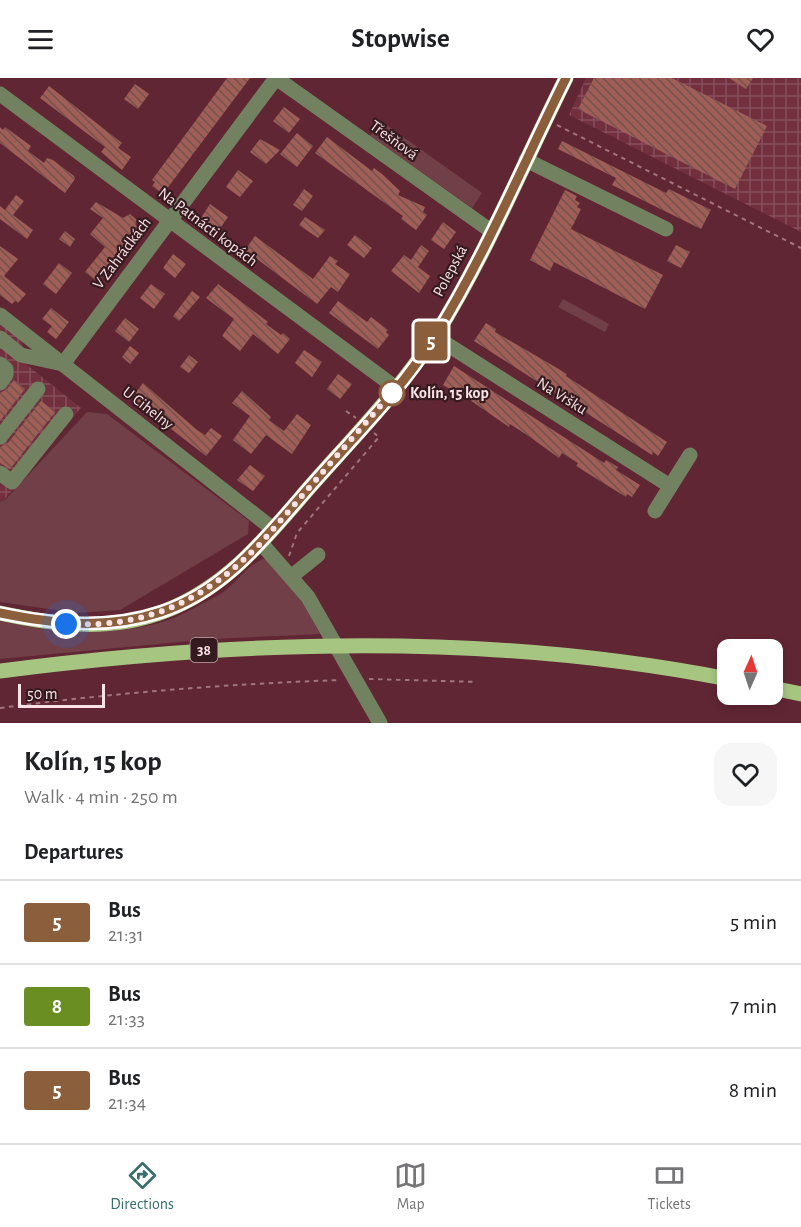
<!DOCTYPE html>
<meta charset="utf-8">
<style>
:root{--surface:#fff;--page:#f6f6f6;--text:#202124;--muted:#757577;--line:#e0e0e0;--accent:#386f6c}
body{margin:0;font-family:"Alegreya Sans",sans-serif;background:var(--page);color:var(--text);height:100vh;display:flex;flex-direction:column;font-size:22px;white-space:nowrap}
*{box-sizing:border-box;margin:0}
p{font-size:20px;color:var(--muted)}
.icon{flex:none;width:33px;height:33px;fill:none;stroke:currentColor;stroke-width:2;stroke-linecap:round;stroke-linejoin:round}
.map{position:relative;height:645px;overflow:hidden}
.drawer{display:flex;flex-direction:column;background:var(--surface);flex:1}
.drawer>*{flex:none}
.badge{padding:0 12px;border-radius:4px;font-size:21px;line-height:39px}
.needle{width:39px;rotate:3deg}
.controls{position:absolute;left:717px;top:561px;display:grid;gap:12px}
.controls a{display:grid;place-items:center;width:66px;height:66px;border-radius:12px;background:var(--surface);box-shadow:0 3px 9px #0003;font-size:30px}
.scale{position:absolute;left:18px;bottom:15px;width:87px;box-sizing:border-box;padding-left:6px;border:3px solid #fae3e6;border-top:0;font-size:16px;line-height:21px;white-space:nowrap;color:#fae3e6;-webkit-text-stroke:4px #351a1f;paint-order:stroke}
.you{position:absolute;width:30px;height:30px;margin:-15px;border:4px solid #fff;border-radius:50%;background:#1a73e8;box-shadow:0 0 0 9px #1a73e833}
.map>.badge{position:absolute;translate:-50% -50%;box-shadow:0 0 0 3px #fff}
h2{padding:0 24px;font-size:22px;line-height:54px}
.round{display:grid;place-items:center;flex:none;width:63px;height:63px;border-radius:18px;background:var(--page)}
.headline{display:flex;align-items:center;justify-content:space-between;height:102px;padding:0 24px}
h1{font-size:28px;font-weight:600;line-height:45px}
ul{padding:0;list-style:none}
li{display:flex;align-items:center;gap:18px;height:84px;padding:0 24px;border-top:2px solid var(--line)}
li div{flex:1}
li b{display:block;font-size:22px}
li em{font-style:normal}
li .badge{min-width:66px;font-weight:700;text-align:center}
header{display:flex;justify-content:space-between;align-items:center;height:78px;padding:0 24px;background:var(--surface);font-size:27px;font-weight:600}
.tabs{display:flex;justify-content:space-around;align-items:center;height:84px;border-top:2px solid var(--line);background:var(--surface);font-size:16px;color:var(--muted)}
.tabs a{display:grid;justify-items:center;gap:3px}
.tabs .selected{color:var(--accent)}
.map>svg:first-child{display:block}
</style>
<header><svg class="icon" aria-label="menu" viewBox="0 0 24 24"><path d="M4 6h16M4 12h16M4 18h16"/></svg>Stopwise<svg class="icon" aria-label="heart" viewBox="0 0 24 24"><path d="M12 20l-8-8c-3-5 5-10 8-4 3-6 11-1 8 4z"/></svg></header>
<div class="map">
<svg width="801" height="645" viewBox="0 0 801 645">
<defs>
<pattern id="industrial-grid" width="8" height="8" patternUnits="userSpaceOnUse" patternTransform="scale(1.5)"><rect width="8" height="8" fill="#72303f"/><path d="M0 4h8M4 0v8" fill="none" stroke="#874e5b"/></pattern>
<pattern id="building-back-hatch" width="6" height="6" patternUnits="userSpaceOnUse" patternTransform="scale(1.5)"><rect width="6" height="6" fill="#9f5f56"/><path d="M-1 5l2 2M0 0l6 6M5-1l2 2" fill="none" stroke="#75524e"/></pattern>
</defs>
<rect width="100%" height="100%" fill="#612633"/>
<g fill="url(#industrial-grid)">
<polygon points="586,0 801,0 801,154 569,37"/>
<polygon points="0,241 23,259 22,283 81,330 4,422 0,424"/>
</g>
<g fill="#713f48">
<polygon points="381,43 482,115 472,130 370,58"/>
<polygon points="563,221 609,246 605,254 558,229"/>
<polygon points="87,334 107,336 249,443 248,456 120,532 77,535 0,524 0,424 5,422"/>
<path d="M267,480l37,44 16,32 -109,5 -211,20v-38c54,12 105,16 159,2 19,-5 40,-18 58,-27 19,-10 29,-33 50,-38z"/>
</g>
<g fill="url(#building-back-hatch)">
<polygon points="227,0 250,0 163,116 152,108 155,104 152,102"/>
<polygon points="594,0 672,0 767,48 735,111 578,31"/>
<polygon points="729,0 753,0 746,11"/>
<polygon points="135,6 149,16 138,31 124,21"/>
<polygon points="49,8 122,65 118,70 131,79 122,92 101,74 105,69 40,20"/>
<polygon points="284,29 300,41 289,55 273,43"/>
<polygon points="0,49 3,52 5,49 31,68 28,73 44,85 47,80 53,82 74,98 75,101 65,115 0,65"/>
<polygon points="297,55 313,68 297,89 280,76"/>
<polygon points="327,59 372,93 374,90 382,96 400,113 398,117 425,129 423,134 427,137 416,152 401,141 403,138 315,75"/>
<polygon points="260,61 280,72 266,86 250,74"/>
<polygon points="562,63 666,115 669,111 711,132 701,151 612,107 616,100 558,71"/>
<polygon points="238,92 253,103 240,119 226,109"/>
<polygon points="304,111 313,118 302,133 293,127"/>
<polygon points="565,112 577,118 575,122 580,125 577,129 581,131 571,151 663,197 645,231 554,184 550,193 530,182"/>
<polygon points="16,117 24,123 13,137 33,152 27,161 0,141 0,128 5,132"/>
<polygon points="96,124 123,140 130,136 138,143 135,146 138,149 98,204 85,194 105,169 90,156 103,140 90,131"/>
<polygon points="210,126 228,139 219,152 201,140"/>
<polygon points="305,139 325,152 318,160 299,147"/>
<polygon points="443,144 456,154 444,171 431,162"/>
<polygon points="65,153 75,161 70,169 59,161"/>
<polygon points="355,157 372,170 364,180 347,167"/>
<polygon points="255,158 313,201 330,178 338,183 335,186 350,196 338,214 331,209 317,226 245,172"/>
<polygon points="421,167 429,173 418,189 430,198 419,215 391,193 404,177 411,182"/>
<polygon points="676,167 690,174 681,190 667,183"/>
<polygon points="0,168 18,181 4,198 26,216 18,225 15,223 12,226 0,217"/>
<polygon points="173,176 186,186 175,200 163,190"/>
<polygon points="59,185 72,195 56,216 43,206"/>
<polygon points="151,206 165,216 154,231 140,220"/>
<polygon points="218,206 268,244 266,246 281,257 283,255 290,261 278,276 253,256 240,273 222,258 234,241 206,220"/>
<polygon points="192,213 200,219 179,243 173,238"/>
<polygon points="338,223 367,244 371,239 388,252 386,254 389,257 378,271 329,235"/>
<polygon points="51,230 69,244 56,261 47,254 52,248 42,241"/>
<polygon points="125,240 139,251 129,264 115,253"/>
<polygon points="486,245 496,251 495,254 557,290 567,296 566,298 667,364 658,378 653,374 652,377 474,263"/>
<polygon points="130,268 139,275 130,286 122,279"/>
<polygon points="304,272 322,284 312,299 295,285"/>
<polygon points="189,277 198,284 189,295 180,289"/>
<polygon points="454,288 604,385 606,382 618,389 616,392 640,407 632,419 627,416 626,419 576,388 578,385 562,375 559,380 530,359 510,346 509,349 454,311 453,313 443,307"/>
<polygon points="338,296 352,306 340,321 327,311"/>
<polygon points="14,302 25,311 0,343 0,315 7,311"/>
<polygon points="143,305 197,352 205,357 211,350 222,358 206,378 135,323 137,320 134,317"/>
<polygon points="242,313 271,339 269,342 284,353 297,336 311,347 292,376 266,357 251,376 233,362 250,338 232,325"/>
<polygon points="41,323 55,334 10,391 0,385 0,369 8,365"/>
<polygon points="250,387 265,398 253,413 237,402"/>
</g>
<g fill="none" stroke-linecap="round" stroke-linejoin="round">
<g stroke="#a1757d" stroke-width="2" stroke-dasharray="4.5 4.5" stroke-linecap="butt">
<polyline points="557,47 801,170"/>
<polyline points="346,333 356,340"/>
<polyline points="289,478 297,455 379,359 374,355"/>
<polyline points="369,601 477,604"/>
<path d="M0,630c113,-15 226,-24 340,-28"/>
</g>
<g stroke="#728261" stroke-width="15">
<polyline points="276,0 491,153"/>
<polyline points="0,16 396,310"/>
<polyline points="526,82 666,151"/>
<polyline points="0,237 273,451"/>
<polyline points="434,258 670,408"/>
<polyline points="0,260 21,277 63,286 276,0"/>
<polyline points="0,286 6,291 6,297 0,305"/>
<polyline points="0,359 38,311"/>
<polyline points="0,395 12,404 66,336"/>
<polyline points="655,433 690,377"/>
<polyline points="261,465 308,519 380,645"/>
<polyline points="292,498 318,477"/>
</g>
<g stroke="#a6c581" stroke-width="15">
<path d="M0,535c55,12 111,19 165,-2 62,-24 101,-73 143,-122 43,-49 91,-98 127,-153 51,-81 88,-172 131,-258"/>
<path d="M0,593c242,-31 487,-39 728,8"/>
<polyline points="772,610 801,616"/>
</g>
</g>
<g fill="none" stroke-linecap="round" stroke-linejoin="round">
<g stroke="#fff" stroke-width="14">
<path id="line" d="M0,535c54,11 107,17 161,-1 64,-21 104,-74 147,-123 43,-49 92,-97 127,-153 51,-82 88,-172 131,-258"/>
</g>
<use href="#line" stroke="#8b5e3c" stroke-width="9"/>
<path stroke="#fae3e6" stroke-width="6" stroke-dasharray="0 10.8" d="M66,546c82,4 138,-23 195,-81l135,-155 -4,5"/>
</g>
<circle fill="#fff" stroke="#8b5e3c" stroke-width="3" cx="392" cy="315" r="12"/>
<g text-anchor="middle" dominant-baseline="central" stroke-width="4.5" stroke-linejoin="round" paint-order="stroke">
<rect fill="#351a1f" stroke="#bfa7aa" stroke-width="1.5" x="190.5" y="560" width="27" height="24" rx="4.5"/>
<g font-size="15" font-weight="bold" fill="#fae3e6">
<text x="204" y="572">38</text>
</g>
<g font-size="16" fill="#fae3e6" stroke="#351a1f">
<text transform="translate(394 62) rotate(36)">Třešňová</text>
<text transform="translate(208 149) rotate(37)">Na Patnácti kopách</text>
<text transform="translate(122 175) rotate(-53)">V Zahrádkách</text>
<text transform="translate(450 193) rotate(-62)">Polepská</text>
<text transform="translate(562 318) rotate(32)">Na Vršku</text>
<text transform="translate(148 330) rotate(38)">U Cihelny</text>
</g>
<g font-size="16" font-weight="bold" fill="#fae3e6" stroke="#351a1f" text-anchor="start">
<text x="410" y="315">Kolín, 15 kop</text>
</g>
</g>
</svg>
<div class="controls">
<a><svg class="needle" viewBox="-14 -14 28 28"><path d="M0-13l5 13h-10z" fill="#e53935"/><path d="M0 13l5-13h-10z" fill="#757577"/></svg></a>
</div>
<div class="scale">50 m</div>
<div class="you" style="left:66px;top:546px"></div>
<b class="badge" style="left:431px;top:263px;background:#8b5e3c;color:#fff">5</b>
</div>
<section class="drawer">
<div class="headline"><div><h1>Kolín, 15 kop</h1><p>Walk · 4 min · 250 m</p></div><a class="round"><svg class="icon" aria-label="heart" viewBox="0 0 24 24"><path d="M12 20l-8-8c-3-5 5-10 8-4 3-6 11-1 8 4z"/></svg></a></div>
<h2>Departures</h2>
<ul>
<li><span class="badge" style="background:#8b5e3c;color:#fff">5</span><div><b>Bus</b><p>21:31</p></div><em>5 min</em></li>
<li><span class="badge" style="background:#6b8e23;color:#fff">8</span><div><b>Bus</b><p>21:33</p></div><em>7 min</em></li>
<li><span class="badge" style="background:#8b5e3c;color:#fff">5</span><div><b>Bus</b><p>21:34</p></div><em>8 min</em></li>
</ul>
</section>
<nav class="tabs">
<a class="selected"><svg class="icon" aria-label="directions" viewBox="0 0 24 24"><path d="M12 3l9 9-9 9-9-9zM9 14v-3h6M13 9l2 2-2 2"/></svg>Directions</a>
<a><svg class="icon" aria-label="map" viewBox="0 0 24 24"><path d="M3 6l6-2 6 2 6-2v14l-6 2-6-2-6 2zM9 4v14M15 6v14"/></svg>Map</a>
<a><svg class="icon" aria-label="tickets" viewBox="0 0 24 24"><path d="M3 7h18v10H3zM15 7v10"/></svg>Tickets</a>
</nav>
